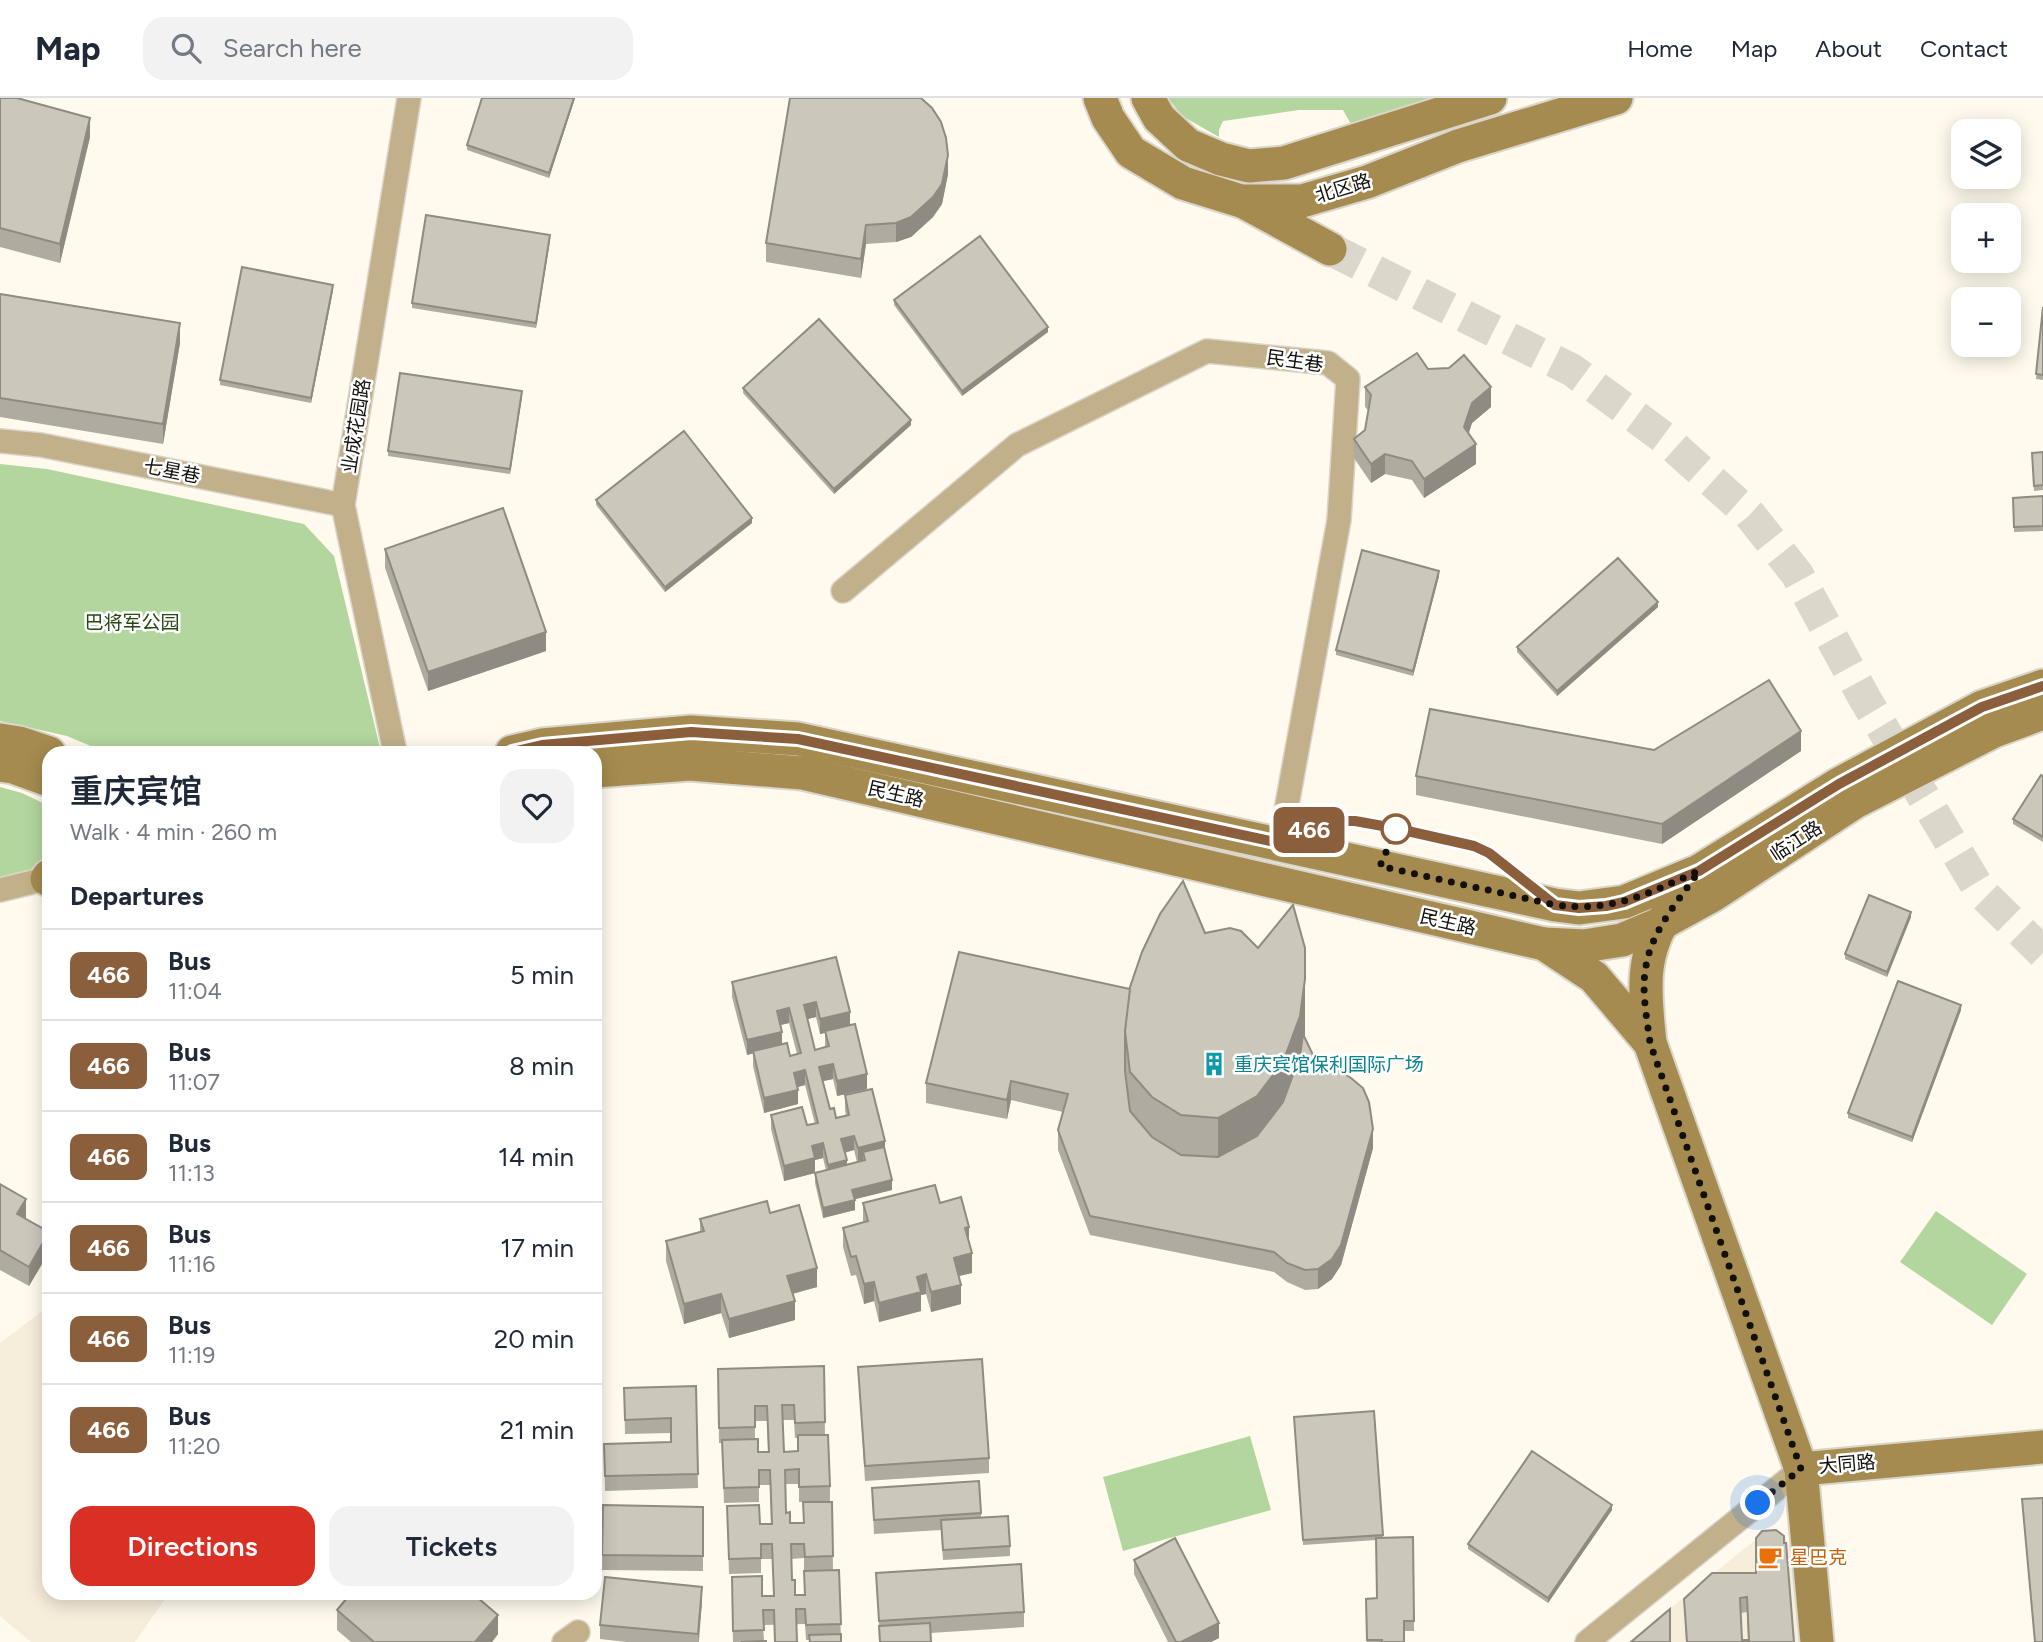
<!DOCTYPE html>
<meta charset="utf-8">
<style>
:root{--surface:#fff;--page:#f2f2f3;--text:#1f2937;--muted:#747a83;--line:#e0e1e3;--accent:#d93025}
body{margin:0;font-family:Figtree,"Noto Sans SC",sans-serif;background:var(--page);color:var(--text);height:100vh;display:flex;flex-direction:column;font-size:26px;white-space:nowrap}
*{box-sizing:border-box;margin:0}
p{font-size:23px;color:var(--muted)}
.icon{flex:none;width:38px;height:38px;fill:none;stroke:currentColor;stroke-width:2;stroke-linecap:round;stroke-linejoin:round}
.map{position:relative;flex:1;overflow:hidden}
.panel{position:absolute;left:42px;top:648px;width:560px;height:854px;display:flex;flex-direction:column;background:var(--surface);border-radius:21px;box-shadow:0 4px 18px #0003}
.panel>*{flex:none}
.badge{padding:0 14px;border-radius:10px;font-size:24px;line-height:46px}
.tools{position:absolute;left:1951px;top:21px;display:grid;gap:14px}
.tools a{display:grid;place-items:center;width:70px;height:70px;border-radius:14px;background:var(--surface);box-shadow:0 4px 18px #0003;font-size:35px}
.you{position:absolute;width:35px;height:35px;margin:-18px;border:5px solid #fff;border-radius:50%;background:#1a73e8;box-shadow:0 0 0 10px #1a73e833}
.map>.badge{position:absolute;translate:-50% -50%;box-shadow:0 0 0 4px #fff}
h2{padding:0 28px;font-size:26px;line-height:63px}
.round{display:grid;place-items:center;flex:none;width:74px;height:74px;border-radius:21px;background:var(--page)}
.headline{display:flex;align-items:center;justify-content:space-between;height:119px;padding:0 28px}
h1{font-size:33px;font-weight:600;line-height:52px}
.button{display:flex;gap:14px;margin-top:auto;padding:14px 28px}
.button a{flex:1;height:80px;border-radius:21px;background:var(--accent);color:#fff;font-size:28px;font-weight:600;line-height:80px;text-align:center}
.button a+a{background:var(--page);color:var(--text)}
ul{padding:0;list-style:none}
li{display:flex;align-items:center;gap:21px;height:91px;padding:0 28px;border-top:2px solid var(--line)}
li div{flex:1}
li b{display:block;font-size:26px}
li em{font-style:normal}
li .badge{min-width:77px;font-weight:700;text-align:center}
header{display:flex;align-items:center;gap:42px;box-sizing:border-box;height:98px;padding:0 35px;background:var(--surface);border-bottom:2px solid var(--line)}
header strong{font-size:33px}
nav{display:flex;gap:38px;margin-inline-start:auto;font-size:24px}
.search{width:490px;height:63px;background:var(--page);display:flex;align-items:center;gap:18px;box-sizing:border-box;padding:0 24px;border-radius:21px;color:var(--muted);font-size:26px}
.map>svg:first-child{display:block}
</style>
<header>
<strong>Map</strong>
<div class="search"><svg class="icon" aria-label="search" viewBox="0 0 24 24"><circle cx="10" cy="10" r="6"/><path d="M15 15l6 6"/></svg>Search here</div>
<nav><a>Home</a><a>Map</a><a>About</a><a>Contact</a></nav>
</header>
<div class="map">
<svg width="2043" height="1544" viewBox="0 0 2043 1544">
<rect width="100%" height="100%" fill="#fffaed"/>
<g fill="#f6eedb">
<polygon points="49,1208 49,1494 169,1495 135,1544 31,1544 0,1518 0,1245"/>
<polygon points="1764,1435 1783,1438 1790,1447 1798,1544 1628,1544"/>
</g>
<g fill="#b2d69e">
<polygon points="1168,0 1439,0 1352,28 1343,12 1299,12 1223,23 1219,32 1219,39 1182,18"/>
<polygon points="0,366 47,371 304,426 334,458 381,654 105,654 67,638 0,623"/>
<polygon points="0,689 22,695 49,708 49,759 40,770 0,780"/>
<polygon points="1936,1113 2027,1176 1992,1227 1900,1164"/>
<polygon points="1250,1338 1271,1412 1123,1453 1103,1379"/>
</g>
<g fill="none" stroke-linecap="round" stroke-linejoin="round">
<polyline stroke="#dbd7cb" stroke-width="33" stroke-dasharray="33 17" stroke-linecap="butt" points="1330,151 1572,272 1663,339 1750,417 1797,476 1865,601 1980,793 2043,855"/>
<g stroke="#d9d5c9" stroke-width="26">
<g id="street">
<polyline points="0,343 41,347 343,407"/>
<polyline points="843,493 1017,347 1207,253 1328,265 1348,281 1339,422 1280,745"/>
<polyline points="395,654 343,407 409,0"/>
<polyline points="0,792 49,780"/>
<polyline points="564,1544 578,1534"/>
<polyline points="1587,1544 1801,1371"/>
</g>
</g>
<g stroke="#d9d5c9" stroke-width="37">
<g id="secondary">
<polyline points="1100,0 1108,20 1131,54 1183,85 1241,103 1302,103 1367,84 1458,48 1616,0"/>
<polyline points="1148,0 1159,20 1188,47 1221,61 1249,68 1284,65 1490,0"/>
<polyline points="1244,104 1330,151"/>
<polyline points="0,642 19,645 49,655"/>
<polyline points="512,654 542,647 691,634 798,641 1555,807 1579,810 1624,804 1699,773 1839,686 1982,609 2043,588"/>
<polyline points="0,667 13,669 49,682"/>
<polyline points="595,673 690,666 802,675 1544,846 1594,879 1650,945 1801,1371 1817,1544"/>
<polyline points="47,781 49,778"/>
<polyline points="1544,846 1584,848 1622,842 1662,825 1713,797 1855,704 1994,633 2043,615"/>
<path d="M1650,945c-5,-48 -11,-89 19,-131"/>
<polyline points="1801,1371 2043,1349"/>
</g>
</g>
<use href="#street" stroke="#c1b089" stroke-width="23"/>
<use href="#secondary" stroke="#a58b4f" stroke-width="33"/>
</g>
<g fill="#afaba1" fill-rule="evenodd">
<polygon points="0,0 90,39 60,165 0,149"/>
<polygon points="575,0 549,80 467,52 467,47"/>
<polygon points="948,76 942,106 933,119 911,139 896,144 866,146 861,180 766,164 766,145"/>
<polygon points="550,142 536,230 412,210 412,205"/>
<polygon points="333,192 311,305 220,287 220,282"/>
<polygon points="0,196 180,245 163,346 0,319"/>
<polygon points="894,202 1048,234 962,298 894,207"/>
<polygon points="2043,209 2043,282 2036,281"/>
<polygon points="1428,271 1491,309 1472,325 1469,335 1476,366 1424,400 1412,382 1385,376 1371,385 1354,360 1354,341 1365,332 1369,313 1365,309 1365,289"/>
<polygon points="743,290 911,327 834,396 743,295"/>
<polygon points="522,298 510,376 388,358 388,353"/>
<polygon points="2043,354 2043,392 2034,393 2032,355"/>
<polygon points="2043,398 2043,433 2014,434 2013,400"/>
<polygon points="596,402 752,425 665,494 596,407"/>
<polygon points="385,451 546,553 428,593 385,470"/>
<polygon points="1439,478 1413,578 1336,557 1336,552"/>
<polygon points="1658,509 1557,598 1517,554 1517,549"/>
<polygon points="1801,653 1662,746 1416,697 1416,678"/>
<polygon points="2043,678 2043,744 2013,726 2013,721"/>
<polygon points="1911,819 1887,879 1845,861 1845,856"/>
<polygon points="1205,835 1305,940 1313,957 1373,1050 1341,1167 1332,1181 1318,1191 1305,1192 1287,1184 1274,1174 1090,1137 1058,1052 1058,1032 1063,1014 1011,1002 1007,1021 926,1005 926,985 1130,891"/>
<path d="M836,859l14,68 17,64 -30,7 -4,-17 -10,2 7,28 6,9 10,-2 -1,-6v-15l40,57 7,38 -37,9v11l-32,8 -8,-35v-10l-31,8 -13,-52v-14l36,10 8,-1 -10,-39 -7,2v17l-34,9 -11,-47v-13l-6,2 -15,-58v-15zM816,919l4,17 5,-1v14l-10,3 -8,-31zM789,925l8,31 -7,2 -8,-12 -2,-19zM854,1052l3,12 -10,3 -2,-12zM823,1060l3,12 -11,2v-12z"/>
<polygon points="1961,912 1912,1044 1848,1020 1848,1015"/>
<polygon points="0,1086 26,1120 49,1154 29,1188 0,1172"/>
<polygon points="863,1105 940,1105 969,1143 972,1175 959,1178 961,1206 931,1214 926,1196 921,1197 921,1213 879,1224 874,1203 864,1206 856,1177 851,1178 843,1149 843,1130 863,1124"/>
<polygon points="770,1115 817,1189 793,1196 795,1222 729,1240 721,1215 684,1226 666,1163 666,1143 700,1134 700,1121"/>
<path d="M824,1268l1,69 5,51v15l-31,1v-18h-14l1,29 4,10h13l29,-21 1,68h6l2,72 -35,-2 -1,-16 -42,1 1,16 2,1h-33l-1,-50 30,4h12l-2,-37h-11v14l-32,1 -2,-68 33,18h11l-1,-39h-11v17l-35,1 -2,-60h-3l-1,-74zM783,1322h11l1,18h3v13l-14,1zM755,1323h12l1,31h-10l-3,-13zM804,1460v37h-9l-3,-15 -1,-21z"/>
<polygon points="858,1269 989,1360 989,1375 865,1383"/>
<polygon points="696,1288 698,1390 605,1393 604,1346 671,1344 671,1335 625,1336 624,1290"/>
<polygon points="1374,1313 1383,1440 1413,1439 1414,1533 1404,1533 1404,1544 1367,1544 1366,1501 1377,1500 1376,1442 1303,1447 1294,1319"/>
<polygon points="872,1390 981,1415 981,1420 1010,1448 1010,1458 943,1462 941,1432 874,1436"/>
<polygon points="603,1407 703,1409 703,1473 602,1472"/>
<polygon points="1612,1412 1548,1505 1468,1451 1468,1446"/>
<polygon points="1134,1462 1219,1540 1211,1544 1168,1544 1134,1476"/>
<polygon points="876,1475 1024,1514 1024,1529 930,1535 931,1544 880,1544"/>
<path d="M1756,1475l38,69h-108l-2,-43zM1747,1514l1,28h-6l-1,-27z"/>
<polygon points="702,1504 699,1544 627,1544 600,1541 600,1527"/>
<polygon points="337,1512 498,1536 492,1544 351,1544 337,1532"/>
</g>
<g fill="#8f8b83">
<polygon points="574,0 575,0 549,80 549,75"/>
<polygon points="90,20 90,39 60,165 60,146"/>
<polygon points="948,57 948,76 942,106 933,119 911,139 896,144 896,125"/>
<polygon points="866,127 866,146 861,180 861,161"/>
<polygon points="550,137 550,142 536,230 536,225"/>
<polygon points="333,187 333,192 311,305 311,300"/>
<polygon points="180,225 180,245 163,346 163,326"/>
<polygon points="1048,229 1048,234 962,298 962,293"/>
<polygon points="1491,289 1491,309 1472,325 1464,348 1464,329 1472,305"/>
<polygon points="522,293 522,298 510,376 510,371"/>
<polygon points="911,322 911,327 834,396 834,391"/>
<polygon points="1476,346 1476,366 1424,400 1424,381"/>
<polygon points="1385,356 1385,376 1371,385 1371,366"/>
<polygon points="752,420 752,425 665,494 665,489"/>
<polygon points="1439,473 1439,478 1413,578 1413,573"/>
<polygon points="1658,504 1658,509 1557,598 1557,593"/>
<polygon points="546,534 546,553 428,593 428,574"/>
<polygon points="1801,633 1801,653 1662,746 1662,726"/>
<polygon points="1911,814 1911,819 1887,879 1887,874"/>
<polygon points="1305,881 1305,940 1283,1023 1218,1079 1218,1020"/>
<polygon points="816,904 816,919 804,922 804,907"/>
<polygon points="1961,907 1961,912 1912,1044 1912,1039"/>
<polygon points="789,910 789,925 777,928 777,913"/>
<polygon points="850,914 850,929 820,936 820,921"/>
<polygon points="782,934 782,948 747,957 747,942"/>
<polygon points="833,966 833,981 819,984 819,969"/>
<polygon points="805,972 805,987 794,990 794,975"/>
<polygon points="867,976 867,991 837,998 837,983"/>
<polygon points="1011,983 1011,1002 1007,1021 1007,1002"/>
<polygon points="798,992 798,1006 764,1015 764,1000"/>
<polygon points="1373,1031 1373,1050 1341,1167 1332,1181 1318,1191 1318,1171"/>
<polygon points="854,1038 854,1052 841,1055 841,1041"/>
<polygon points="885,1043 885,1058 863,1054 863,1064 858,1065 858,1050"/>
<polygon points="823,1045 823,1060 815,1062 815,1075 784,1083 784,1068 812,1048"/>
<polygon points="847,1062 847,1077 828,1081 828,1067"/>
<polygon points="892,1082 892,1092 852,1102 852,1092"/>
<polygon points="26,1101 26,1120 17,1135 17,1116"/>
<polygon points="855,1102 855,1112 823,1120 823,1110"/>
<polygon points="969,1129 969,1148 965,1130"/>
<polygon points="49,1134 49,1154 29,1188 29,1169"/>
<polygon points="972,1155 972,1175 954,1179 954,1160"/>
<polygon points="817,1170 817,1189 787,1197 787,1178"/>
<polygon points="926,1176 926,1196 921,1197 921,1213 879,1224 879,1205 917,1179"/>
<polygon points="874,1184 874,1203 864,1206 864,1186"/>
<polygon points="961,1187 961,1206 931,1214 931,1194"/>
<polygon points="721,1196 721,1215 684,1226 684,1206"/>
<polygon points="795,1203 795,1222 729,1240 729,1221"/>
<polygon points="1612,1407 1612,1412 1548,1505 1548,1500"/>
<polygon points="702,1489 702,1504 698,1544 698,1536"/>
<polygon points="498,1517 498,1536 492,1544 475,1544"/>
<polygon points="1219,1525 1219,1540 1211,1544 1181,1544"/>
</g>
<g fill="#ccc7bb" stroke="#8f8b83" stroke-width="2" fill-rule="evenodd">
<polygon points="0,0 17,0 90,20 60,146 0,130"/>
<polygon points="482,0 574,0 549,75 467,47"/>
<polygon points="790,0 921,0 932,10 941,24 946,40 948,57 942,86 933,99 911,119 896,125 866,127 861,161 766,145"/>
<polygon points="426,117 550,137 536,225 412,205"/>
<polygon points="980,138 1048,229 962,293 894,202"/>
<polygon points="242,169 333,187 311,300 220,282"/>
<polygon points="0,196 180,225 163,326 0,300"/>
<polygon points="2043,209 2043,277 2036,276"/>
<polygon points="819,221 911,322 834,391 743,290"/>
<polygon points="1417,255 1428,271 1449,270 1464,257 1491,289 1472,305 1464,329 1476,346 1424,381 1412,363 1385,356 1371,366 1354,341 1365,332 1371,297 1365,289"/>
<polygon points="400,275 522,293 510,371 388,353"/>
<polygon points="684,333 752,420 665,489 596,402"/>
<polygon points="2043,354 2043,387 2034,388 2032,355"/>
<polygon points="2043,398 2043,428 2014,429 2013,400"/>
<polygon points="503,410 546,534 428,574 385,451"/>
<polygon points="1362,452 1439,473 1413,573 1336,552"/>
<polygon points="1618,460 1658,504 1557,593 1517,549"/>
<polygon points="1769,582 1801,633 1662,726 1416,678 1430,611 1654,652"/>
<polygon points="2041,677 2043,678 2043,739 2013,721"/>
<polygon points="1183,783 1205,835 1230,830 1241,833 1258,850 1293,807 1305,850 1305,881 1300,918 1283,964 1257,998 1218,1020 1181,1017 1152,999 1130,974 1125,933 1128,895 1142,854 1160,816"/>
<polygon points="1869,797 1911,814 1887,874 1845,856"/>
<polygon points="959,854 1130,891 1125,933 1125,973 1130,1013 1152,1039 1181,1057 1218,1059 1257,1038 1283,1004 1300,958 1303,936 1313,957 1351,980 1363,990 1369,1004 1373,1031 1341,1147 1332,1161 1318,1171 1305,1172 1287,1165 1274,1154 1090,1118 1058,1032 1068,996 1011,983 1007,1002 926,985"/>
<polygon points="836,859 850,914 820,921 816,904 804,907 815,952 829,948 825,933 855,926 867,976 837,983 833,966 819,969 830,1011 834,1010 836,1020 849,1017 845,997 872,991 885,1043 858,1050 854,1038 841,1041 847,1062 828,1067 823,1045 812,1048 815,1060 784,1068 771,1017 802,1009 807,1027 818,1025 805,972 794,975 798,992 764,1000 753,953 787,945 790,958 801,955 789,910 777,913 782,934 747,942 732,884"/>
<polygon points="1898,883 1961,907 1912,1039 1848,1015"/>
<polygon points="884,1049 892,1082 852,1092 855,1102 823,1110 815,1075 865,1062 863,1054"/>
<polygon points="0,1086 26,1101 17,1116 49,1134 29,1169 0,1152"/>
<polygon points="935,1087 940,1105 961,1099 969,1129 965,1130 972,1155 954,1160 961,1187 931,1194 926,1176 917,1179 921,1194 879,1205 874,1184 864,1186 856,1158 851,1159 843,1130 868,1123 863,1105"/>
<polygon points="767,1103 770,1115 799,1107 817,1170 787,1178 795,1203 729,1221 721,1196 684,1206 666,1143 704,1133 700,1121"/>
<polygon points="982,1261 989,1360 865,1368 858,1269"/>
<polygon points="824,1268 825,1324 795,1325 794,1307 782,1307 784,1354 798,1353 798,1337 828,1337 830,1388 799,1389 799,1371 785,1372 786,1415 790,1414 790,1425 804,1425 803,1404 832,1404 833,1458 805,1459 804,1446 791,1446 792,1482 795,1482 795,1497 805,1497 804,1473 839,1472 841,1526 806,1527 805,1511 796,1511 797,1544 775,1544 774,1512 763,1512 764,1532 733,1533 732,1479 762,1478 762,1498 774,1498 772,1446 761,1446 761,1460 729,1461 727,1408 759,1407 760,1426 772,1426 770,1372 759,1372 759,1389 724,1390 722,1342 758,1341 758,1354 769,1354 767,1308 755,1308 755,1329 719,1330 718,1271"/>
<polygon points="696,1288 698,1376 605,1378 604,1346 671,1344 671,1320 625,1322 624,1290"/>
<polygon points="1374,1313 1383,1437 1303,1442 1294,1319"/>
<polygon points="1532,1353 1612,1407 1548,1500 1468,1446"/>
<polygon points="979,1383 981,1415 874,1422 872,1390"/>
<polygon points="2043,1400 2043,1544 2035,1544 2022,1401"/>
<polygon points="603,1407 703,1409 703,1458 602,1457"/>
<polygon points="1008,1418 1010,1448 943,1452 941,1422"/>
<path d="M1776,1432l8,6v7h2l8,99h-107l-3,-43 28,-26h44v-35l6,-7zM1747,1499l2,43h-7l-2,-42z"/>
<polygon points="1413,1439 1414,1523 1404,1523 1404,1544 1382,1544 1382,1542 1367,1542 1366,1501 1377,1500 1376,1440"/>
<polygon points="1175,1440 1219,1525 1181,1544 1176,1544 1134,1462"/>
<polygon points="1021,1466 1024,1514 879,1523 876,1475"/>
<polygon points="605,1479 702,1489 698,1536 600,1527"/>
<polygon points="352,1494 471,1494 498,1517 475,1544 374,1544 337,1512"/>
<polygon points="1670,1511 1670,1544 1631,1544"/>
<polygon points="930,1525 931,1544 880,1544 879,1528"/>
<polygon points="841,1536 841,1544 810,1544 809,1537"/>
<polygon points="766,1543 766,1544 741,1544"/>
</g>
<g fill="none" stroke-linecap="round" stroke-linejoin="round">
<g stroke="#fff" stroke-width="16">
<polyline id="line" points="512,654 542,647 691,634 798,641 1280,745 1318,728 1336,723 1355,723 1394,730 1474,748 1489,755 1555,807 1579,810 1606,808 1624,804 1699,773 1839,686 1982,609 2043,588"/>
</g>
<use href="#line" stroke="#8b5e3c" stroke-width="10"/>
<path stroke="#12100c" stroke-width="7" stroke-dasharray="0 12.6" d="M1396,731l-16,37 175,39c62,7 90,-11 144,-34 -20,29 -47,59 -53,95 -5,24 1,52 4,77l151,426 -43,34"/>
</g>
<defs>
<g id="building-bare" transform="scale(1.89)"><path d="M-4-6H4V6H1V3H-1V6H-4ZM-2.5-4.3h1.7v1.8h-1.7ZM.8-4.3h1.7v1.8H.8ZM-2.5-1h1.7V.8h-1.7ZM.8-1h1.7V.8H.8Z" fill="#0f9aa8" stroke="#fff" stroke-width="2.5" paint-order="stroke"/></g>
<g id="cafe-bare" transform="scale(1.89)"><path d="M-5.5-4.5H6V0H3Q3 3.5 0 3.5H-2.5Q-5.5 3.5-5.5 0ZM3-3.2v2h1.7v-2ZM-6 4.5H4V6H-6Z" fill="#e8710a" stroke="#fff" stroke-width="2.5" paint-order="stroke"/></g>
</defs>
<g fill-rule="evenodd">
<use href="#building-bare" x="1214" y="966"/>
<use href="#cafe-bare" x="1770" y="1459"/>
</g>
<circle fill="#fff" stroke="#8b5e3c" stroke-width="3.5" cx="1396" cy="731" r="14"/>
<g text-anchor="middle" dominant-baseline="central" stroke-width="5" stroke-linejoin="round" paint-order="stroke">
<g font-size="19" fill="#12100c" stroke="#fff">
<text transform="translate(1343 90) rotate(-17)">北区路</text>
<text transform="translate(1295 263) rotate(8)">民生巷</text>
<text transform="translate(356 328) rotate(-81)">业成花园路</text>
<text transform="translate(172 373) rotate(11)">七星巷</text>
<text transform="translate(896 696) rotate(13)">民生路</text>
<text transform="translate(1796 743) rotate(-33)">临江路</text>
<text transform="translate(1448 824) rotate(13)">民生路</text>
<text transform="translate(1847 1366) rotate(-5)">大同路</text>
</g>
<g font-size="19" fill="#25460c" stroke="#fff">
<text x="132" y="524">巴将军公园</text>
</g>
<g font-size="19" fill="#0d838f" stroke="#fff" text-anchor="start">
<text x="1234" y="966">重庆宾馆保利国际广场</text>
</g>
<g font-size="19" fill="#c56008" stroke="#fff" text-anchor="start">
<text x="1790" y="1459">星巴克</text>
</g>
</g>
</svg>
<div class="tools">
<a><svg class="icon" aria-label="layers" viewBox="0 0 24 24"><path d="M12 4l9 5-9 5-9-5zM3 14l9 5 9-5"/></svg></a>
<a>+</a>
<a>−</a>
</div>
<div class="you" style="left:1758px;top:1405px"></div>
<b class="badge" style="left:1309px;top:732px;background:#8b5e3c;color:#fff">466</b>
<section class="panel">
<div class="headline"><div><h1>重庆宾馆</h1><p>Walk · 4 min · 260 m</p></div><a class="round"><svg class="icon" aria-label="heart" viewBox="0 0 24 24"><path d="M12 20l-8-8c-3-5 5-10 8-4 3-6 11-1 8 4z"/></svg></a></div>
<h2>Departures</h2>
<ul>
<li><span class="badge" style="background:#8b5e3c;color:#fff">466</span><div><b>Bus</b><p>11:04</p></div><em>5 min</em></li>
<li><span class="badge" style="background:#8b5e3c;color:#fff">466</span><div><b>Bus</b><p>11:07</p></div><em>8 min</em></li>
<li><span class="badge" style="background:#8b5e3c;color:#fff">466</span><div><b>Bus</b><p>11:13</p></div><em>14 min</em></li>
<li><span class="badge" style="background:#8b5e3c;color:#fff">466</span><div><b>Bus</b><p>11:16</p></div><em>17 min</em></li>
<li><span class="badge" style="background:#8b5e3c;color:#fff">466</span><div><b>Bus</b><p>11:19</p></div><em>20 min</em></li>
<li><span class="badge" style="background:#8b5e3c;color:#fff">466</span><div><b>Bus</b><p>11:20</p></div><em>21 min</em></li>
</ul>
<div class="button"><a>Directions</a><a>Tickets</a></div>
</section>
</div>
